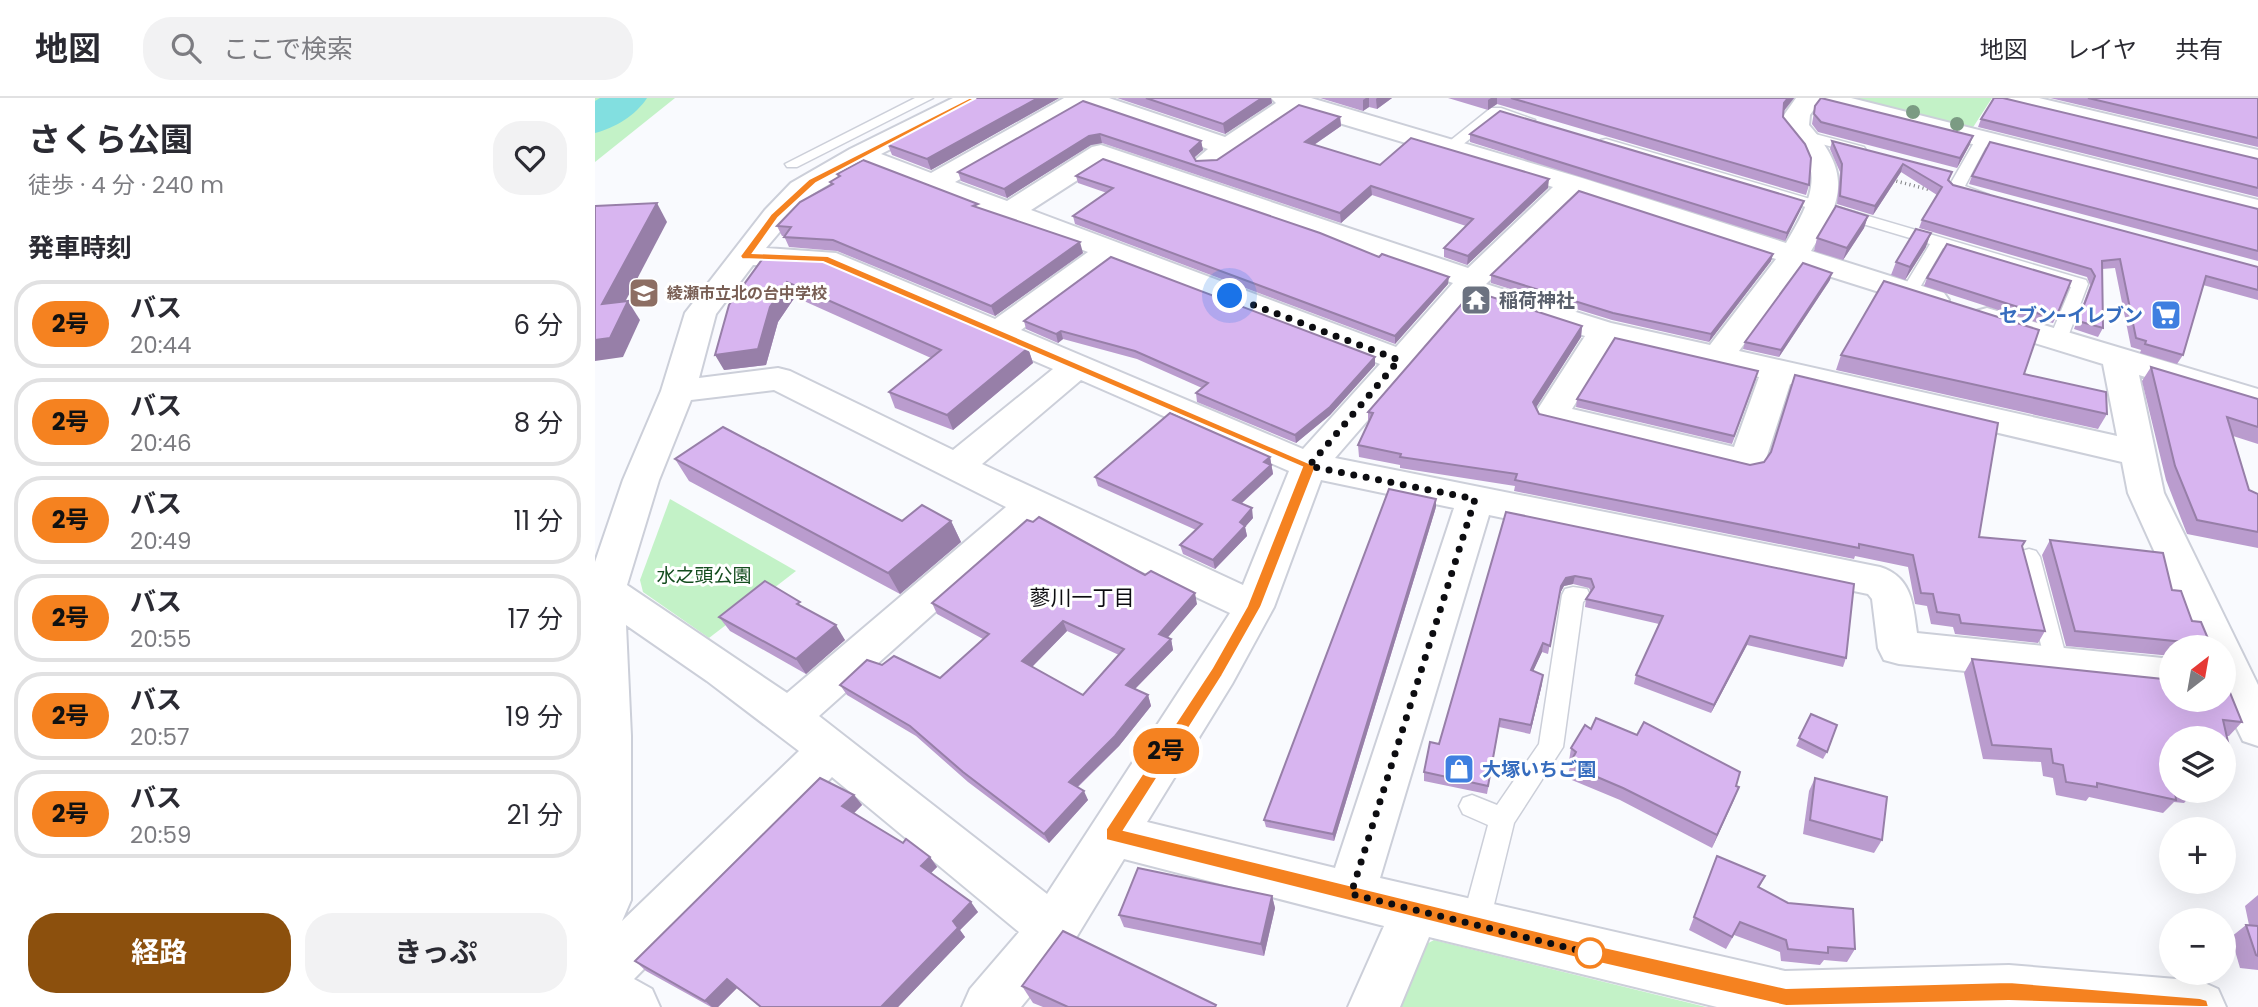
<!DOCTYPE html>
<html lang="ja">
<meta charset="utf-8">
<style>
:root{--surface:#fff;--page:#f2f2f3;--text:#2b2b33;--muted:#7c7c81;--line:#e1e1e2;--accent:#8c500d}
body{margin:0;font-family:Poppins,"Noto Sans JP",sans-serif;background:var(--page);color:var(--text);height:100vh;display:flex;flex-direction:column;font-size:26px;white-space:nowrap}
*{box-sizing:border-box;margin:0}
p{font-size:23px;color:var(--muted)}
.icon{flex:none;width:38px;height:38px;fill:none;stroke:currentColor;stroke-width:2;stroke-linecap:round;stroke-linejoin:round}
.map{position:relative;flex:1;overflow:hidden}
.side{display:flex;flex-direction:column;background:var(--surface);width:595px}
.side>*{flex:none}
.badge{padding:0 14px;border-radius:23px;font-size:24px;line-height:46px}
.needle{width:46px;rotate:31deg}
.controls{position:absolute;left:1564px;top:537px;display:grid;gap:14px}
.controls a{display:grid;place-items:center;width:77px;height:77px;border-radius:50%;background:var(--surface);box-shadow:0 7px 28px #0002;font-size:35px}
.you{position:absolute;width:35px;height:35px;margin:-18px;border:5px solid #fff;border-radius:50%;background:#1a73e8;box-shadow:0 0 0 10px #1a73e833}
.map>.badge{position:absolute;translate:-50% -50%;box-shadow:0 0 0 4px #fff}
h2{padding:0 28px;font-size:26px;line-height:63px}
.round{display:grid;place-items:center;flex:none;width:74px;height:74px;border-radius:28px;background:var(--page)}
.summary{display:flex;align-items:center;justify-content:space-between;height:119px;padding:0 28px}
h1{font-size:33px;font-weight:700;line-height:52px}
.primary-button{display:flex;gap:14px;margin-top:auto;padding:14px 28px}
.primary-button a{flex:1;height:80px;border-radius:28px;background:var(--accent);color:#fff;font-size:28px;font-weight:700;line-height:80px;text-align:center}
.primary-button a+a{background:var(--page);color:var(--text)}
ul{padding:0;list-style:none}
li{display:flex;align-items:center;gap:21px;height:88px;margin:0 14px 10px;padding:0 14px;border:4px solid var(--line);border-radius:28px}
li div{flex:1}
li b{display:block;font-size:26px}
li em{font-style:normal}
li .badge{min-width:77px;font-weight:700;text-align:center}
header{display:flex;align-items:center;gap:42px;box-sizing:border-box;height:98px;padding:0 35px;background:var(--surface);border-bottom:2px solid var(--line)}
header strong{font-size:33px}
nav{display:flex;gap:38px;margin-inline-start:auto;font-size:24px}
.search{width:490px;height:63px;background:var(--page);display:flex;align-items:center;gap:18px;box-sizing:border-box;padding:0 24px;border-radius:28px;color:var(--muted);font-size:26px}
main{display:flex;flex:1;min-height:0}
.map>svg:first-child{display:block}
</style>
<header>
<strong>地図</strong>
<div class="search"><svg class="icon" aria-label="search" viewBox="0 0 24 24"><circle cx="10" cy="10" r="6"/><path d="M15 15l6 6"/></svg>ここで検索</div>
<nav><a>地図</a><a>レイヤ</a><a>共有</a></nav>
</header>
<main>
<section class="side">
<div class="summary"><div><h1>さくら公園</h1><p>徒歩 · 4 分 · 240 m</p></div><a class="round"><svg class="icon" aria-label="heart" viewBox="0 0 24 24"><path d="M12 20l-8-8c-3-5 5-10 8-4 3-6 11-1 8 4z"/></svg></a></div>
<h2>発車時刻</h2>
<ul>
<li><span class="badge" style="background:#f58220;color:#111">2号</span><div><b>バス</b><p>20:44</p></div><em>6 分</em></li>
<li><span class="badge" style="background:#f58220;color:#111">2号</span><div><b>バス</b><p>20:46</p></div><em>8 分</em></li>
<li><span class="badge" style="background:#f58220;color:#111">2号</span><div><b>バス</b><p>20:49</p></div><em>11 分</em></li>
<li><span class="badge" style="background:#f58220;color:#111">2号</span><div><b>バス</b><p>20:55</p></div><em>17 分</em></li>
<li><span class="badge" style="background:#f58220;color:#111">2号</span><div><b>バス</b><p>20:57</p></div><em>19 分</em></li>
<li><span class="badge" style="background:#f58220;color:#111">2号</span><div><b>バス</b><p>20:59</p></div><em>21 分</em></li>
</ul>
<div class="primary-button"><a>経路</a><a>きっぷ</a></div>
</section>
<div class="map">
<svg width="1663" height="909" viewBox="0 0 1663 909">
<rect width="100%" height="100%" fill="#f9fafe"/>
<g fill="#c3f2c7">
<polygon points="0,0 80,0 0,64"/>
<polygon points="1226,0 1397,0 1373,37"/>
<polygon points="75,401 201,473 114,540 48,494 45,482"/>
<polygon points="839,842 1111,909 797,909 824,850"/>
</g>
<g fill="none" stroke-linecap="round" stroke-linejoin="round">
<path fill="#82dfe0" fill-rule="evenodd" d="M5,0h47c-11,17 -32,30 -52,35v-32z"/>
<g stroke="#cccfd9" stroke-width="3">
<g id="lane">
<polygon points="320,0 338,0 202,69 192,69 190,66"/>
<polygon points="896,10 906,10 940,22 933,26 903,18 861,52 851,52 851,46"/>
<polygon points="1209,33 1269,49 1271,52 1264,56 1204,40 1204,34"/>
<polygon points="1388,37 1395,41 1370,88 1394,97 1386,102 1356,93 1353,90 1381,41"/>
<polygon points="1011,41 1491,182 1493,186 1471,244 1468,248 1456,248 1453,244 1476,189 1348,150 1320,198 1308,198 1306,194 1335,146 1006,48 1006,42"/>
<polygon points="1434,451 1441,453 1445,459 1473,566 1470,573 1462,575 1454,573 1451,566 1423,459 1427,453"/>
<polygon points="978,489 992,491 995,497 988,504 968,649 919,725 894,827 890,836 880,840 870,836 866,827 893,727 868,716 864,708 868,700 877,697 902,707 944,646 967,497 970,491"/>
</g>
</g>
<g stroke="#cccfd9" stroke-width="4">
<g id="street">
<path d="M358,0h32l-4,5 -100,51 50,19 133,-75h45l116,39 51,-34 -5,-5h40l271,80 204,65c14,-24 36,-58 20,-87 -6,-11 -16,-19 -23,-30l1,-11 12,-17h55l407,102v16l-441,-111 -7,10 -1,10c42,48 35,74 2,126l133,42 5,7 -5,7 -11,2 -133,-42 -61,84 378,85 -14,-72 -127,-39 -5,-7 5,-7 11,-3 271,81v23l-119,-37 25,118 94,192v61l-15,-5 -20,-41 1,-52h-26l-70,-155 -6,-31 -332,-78 -25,78 -5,9 -13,3 -196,-48 -12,-3 -5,-8 51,-79 -113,-36 -137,158 545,109c32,10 33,37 37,66l255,26v34l-273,-29 -15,-4 -6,-12 -6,-49 -4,-5 -379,-79 -109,363 405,93 224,-6 191,16 18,8 8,18h-509l-288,-70 -29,70h-52l36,-81 -260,-67 -53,87 -50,61h-59l8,-18 49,-57 -187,-155 -198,202 18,10 8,18h-65v-445l28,-82 38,-89 24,-78 80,-103 26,-27 59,-34zM490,9l123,42 -14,12 3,6h20l82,-56 254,76 -85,81 -367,-123 -9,2 -85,54 -52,-19zM509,65l349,120 -57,64 -365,-137zM266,67l227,87 -93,67 -159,-66 -70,-5 45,-53zM982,97l199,64 -66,86 -99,-22 -125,-39zM518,164l267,102 -77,85 -282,-119zM158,167l67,3 233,101 -100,81 -163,-79 -12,-3 -79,10 17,-64zM1018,245l146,34 -25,70 -162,-38zM486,282l208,91 -46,114 -261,-121zM179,292l232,117 -219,186 -160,-108 32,-105 32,-80zM726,382l133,28 -119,360 -188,-46 85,-138 42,-77zM441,424l194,91 -183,281 -228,-178zM31,527l81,56 92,70 -177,170 9,-21v-164z"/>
<polygon points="1399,0 1444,0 1663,52 1663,68 1403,5"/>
</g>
</g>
<polyline stroke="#7e7e82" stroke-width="3.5" stroke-dasharray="1 3.5" stroke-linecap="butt" points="1297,82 1336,92"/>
<use href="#lane" fill="#fff" fill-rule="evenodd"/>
<use href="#street" fill="#fff" fill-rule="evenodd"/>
</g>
<g fill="#7b9b83">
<circle cx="1318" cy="14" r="7"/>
<circle cx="1362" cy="26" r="7"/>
</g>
<g fill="#ba9cce" fill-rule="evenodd">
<polygon points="379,0 464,0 336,72 297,57 293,47"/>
<polygon points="522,0 676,0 677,5 630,36"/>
<polygon points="725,0 797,0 782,11 774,9 768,13"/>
<polygon points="853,0 1199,0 1189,13 1188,19 1214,87 1211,97 902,6 893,12"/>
<polygon points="1455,0 1663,0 1663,49"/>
<polygon points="488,3 606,43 608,52 599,60 601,63 622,62 745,19 746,28 719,47 785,67 953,90 872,167 849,159 849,150 871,128 777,97 746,125 507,45 496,47 412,100 366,83 363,74"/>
<polygon points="1220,8 1378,38 1374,48 1362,70 1223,34 1217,26"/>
<polygon points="1386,21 1663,61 1663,99 1383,29"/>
<polygon points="875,36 1209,103 1206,111 1190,143 875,44"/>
<polygon points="1237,43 1357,74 1354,83 1358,87 1663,169 1663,202 1608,187 1588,257 1582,266 1545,255 1546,252 1536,249 1520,170 1507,171 1508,230 1503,239 1479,231 1495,187 1492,179 1324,130 1327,122 1342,97 1306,74 1278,117 1242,106 1245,74 1235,51"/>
<polygon points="242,76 384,110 488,155 400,218 242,153 194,149 189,138 187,138 182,128 236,87 235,84 243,79"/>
<polygon points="481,78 853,186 800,246 480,126 478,118 512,95 483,85"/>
<polygon points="1377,78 1663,111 1663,163 1374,86"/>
<polygon points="1273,118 1269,130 1248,162 1219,153 1222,140"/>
<polygon points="1331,149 1310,182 1296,177 1301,164"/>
<polygon points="171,156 433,250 438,265 358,332 300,310 294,294 336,260 200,199 183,224 171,267 129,272"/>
<polygon points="1178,156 1176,163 1114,244 1017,222 896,185 896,177"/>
<polygon points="1332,180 1462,217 1458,225 1445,222 1444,225 1329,188"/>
<polygon points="1235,182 1184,259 1148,251 1150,244"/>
<polygon points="429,223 780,259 780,267 735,317 701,345 602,304 601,295 607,290 542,261 468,241 463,245 431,231"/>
<polygon points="987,228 986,239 941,309 944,316 1384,439 1427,448 1450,533 1443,545 1360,536 1358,529 1336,526 1332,508 1320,506 1313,469 1260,458 1259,461 919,393 920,388 805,370 805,367 764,359 763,347 773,326 773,314"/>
<polygon points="1246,257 1429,276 1512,316 1503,331 1241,272"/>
<polygon points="1556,269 1663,301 1663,346 1638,338 1654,392 1663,396 1663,450 1592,436 1571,382 1547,283"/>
<polygon points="1161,281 1137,346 981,309 982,301"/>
<polygon points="675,359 678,376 646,406 658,420 650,429 652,438 620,471 588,456 585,447 601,432 503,388 500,379"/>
<polygon points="80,361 307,423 356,423 366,444 305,496 94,383"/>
<polygon points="841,409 739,743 671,729 669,722"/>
<polygon points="911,414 1251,560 1248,569 1152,547 1116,615 1039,586 1041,577 1064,526 990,509 991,501 996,494 994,490 978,486 969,488 964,497 953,556 947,554 938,573 947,586 935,636 904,629 892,696 829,683 829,674 844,646"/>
<polygon points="1455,442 1577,492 1617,550 1577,550 1577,558 1471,548 1447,457"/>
<path d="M337,505l265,1 -30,34 4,1 2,11 -38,39 13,6 3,11 -32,40 -41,41 10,13 -39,43 -81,-61 -52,-46 -69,-41 -7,-10 42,-20 58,13 43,-39 -46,-25zM472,533l52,24 -36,40 -51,-28z"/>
<polygon points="208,509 250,542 211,576 135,533 124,519"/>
<polygon points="1377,561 1647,624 1634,638 1632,638 1638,666 1629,675 1629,640 1577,640 1577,693 1600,693 1589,705 1579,704 1568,715 1494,699 1491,703 1461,697 1458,680 1448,678 1446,664 1388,661 1369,575"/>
<polygon points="1216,616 1232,654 1228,661 1201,648"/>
<polygon points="996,631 1144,689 1117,750 1025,702 972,680 976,665 974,663 976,650"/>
<polygon points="1220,680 1287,742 1279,755 1208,736 1214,693"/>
<polygon points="259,697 267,707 259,715 308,745 335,759 342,769 336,775 383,814 365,832 370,839 303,909 165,909 142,890 123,909 116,909 51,873 40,863"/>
<polygon points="1122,758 1170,778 1164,790 1260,851 1252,864 1229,862 1225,867 1186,863 1185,854 1139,837 1131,851 1094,832"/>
<polygon points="1663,797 1663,872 1645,870 1636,839 1651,827 1654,827 1650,808"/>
<polygon points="677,798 680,810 669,858 529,829 524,817"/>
<polygon points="427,888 622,909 448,909 438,905"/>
</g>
<g fill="#977fa8">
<polygon points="443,0 464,0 336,72 332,61"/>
<polygon points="667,0 676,0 677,5 630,36 628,26"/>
<polygon points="771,0 774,0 774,9 768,13 768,2"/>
<polygon points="782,0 797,0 782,11 781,1"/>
<polygon points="896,0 902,0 902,6 893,12 893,2"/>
<polygon points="1193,0 1199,0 1187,15 1189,5"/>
<polygon points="745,19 746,28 710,53 710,44"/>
<polygon points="505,36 507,45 496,47 412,100 409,91 494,38"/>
<polygon points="1378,38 1374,48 1362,70 1365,60"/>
<polygon points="606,43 608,52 596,62 595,53"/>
<polygon points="1308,66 1306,74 1278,117 1280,108"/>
<polygon points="954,81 953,90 872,167 873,158"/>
<polygon points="776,88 777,97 746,125 745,115"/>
<polygon points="1209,103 1206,111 1190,143 1192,135"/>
<polygon points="62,105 72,124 19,225 7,206"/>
<polygon points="1273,118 1269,130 1248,162 1252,150"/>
<polygon points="1336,135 1331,149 1310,182 1315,169"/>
<polygon points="485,144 488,155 400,218 396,208"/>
<polygon points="1178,156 1176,163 1114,244 1116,236"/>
<polygon points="1237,175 1235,182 1184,259 1186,252"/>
<polygon points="854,179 853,186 800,246 800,238"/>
<polygon points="192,184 200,199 183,224 171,267 129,272 120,257 175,209"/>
<polygon points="33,203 45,222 28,259 0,263 0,242"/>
<polygon points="987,228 986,239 937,316 938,304"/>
<polygon points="466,233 468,241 463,245 461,236"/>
<polygon points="433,250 438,265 358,332 352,317"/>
<polygon points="780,259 780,267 735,317 701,345 700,337"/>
<polygon points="675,359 678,376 639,412 638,402 669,364"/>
<polygon points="841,401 841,409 739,743 738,736"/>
<polygon points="657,410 658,420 650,429 652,438 620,471 618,462 645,424"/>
<polygon points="356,423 366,444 305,496 293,475"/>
<polygon points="980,478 978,486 969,488 964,497 953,556 966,488 971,480"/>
<polygon points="600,495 602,506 567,546 564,536"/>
<polygon points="468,523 472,533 432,574 427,563"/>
<polygon points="241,527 250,542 211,576 201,561"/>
<polygon points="1155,538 1152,547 1116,615 1119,607"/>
<polygon points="576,541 578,552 534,597 531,587"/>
<polygon points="948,545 947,554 935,580 936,572"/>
<polygon points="948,577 947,586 935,636 936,627"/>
<polygon points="553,597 556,608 524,648 478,693 474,684"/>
<polygon points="1144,689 1139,702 1117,750 1122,737"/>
<polygon points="489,693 493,702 454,745 449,736"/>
<polygon points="259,697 267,707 255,719 247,708"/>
<polygon points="335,759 342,769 333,778 326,768"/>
<polygon points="677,798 680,810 669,858 666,846"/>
<polygon points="376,804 383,814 365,832 370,839 303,909 286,909 358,823"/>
<polygon points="132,881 142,890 123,909 117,909 110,903"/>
</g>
<g fill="#d8b5f0" stroke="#977fa8" stroke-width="2" fill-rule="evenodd">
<polygon points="379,0 443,0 332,61 293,47 356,11"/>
<polygon points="551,0 667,0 628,26"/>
<polygon points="916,0 1193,0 1189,5 1188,19 1210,46 1216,60 1214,87"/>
<polygon points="1226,0 1378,38 1365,60 1226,24 1219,16 1220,8"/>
<polygon points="1399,0 1408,0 1663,61 1663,90 1386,21"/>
<polygon points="1493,0 1663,0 1663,40"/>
<polygon points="488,3 606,43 595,53 601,63 622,62 704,7 745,19 710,44 785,67 816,40 954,81 873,158 849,150 878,121 776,88 745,115 505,36 494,38 409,91 363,74"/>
<polygon points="905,13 1209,103 1192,135 875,36"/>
<polygon points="1237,43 1357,74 1353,82 1358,87 1663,169 1663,192 1611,178 1588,257 1550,246 1551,243 1541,240 1525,161 1507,163 1508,230 1483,223 1500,178 1496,171 1327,122 1347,89 1308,66 1280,108 1245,98 1247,66"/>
<polygon points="1395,44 1663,111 1663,153 1377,78"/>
<polygon points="508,61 725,135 784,159 787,156 854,179 800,238 478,118 518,90 481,78"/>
<polygon points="268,62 383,106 378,108 485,144 396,208 238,142 189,139 196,129 182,128 205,104 238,86 235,84 245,78 242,76"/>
<polygon points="984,93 1178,156 1116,236 1018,215 896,177"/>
<polygon points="62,105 7,206 33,203 15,240 0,242 0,108"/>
<polygon points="1241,108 1273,118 1252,150 1222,140"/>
<polygon points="1321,131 1336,135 1315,169 1301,164"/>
<polygon points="1352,146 1476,183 1462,217 1449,215 1448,217 1332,180"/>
<polygon points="171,156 218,158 433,250 352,317 294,294 346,252 192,184 175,209 163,251 120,257 134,207"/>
<polygon points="516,159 780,259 735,309 700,337 601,295 613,285 540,253 466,233 461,236 429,223"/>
<polygon points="1208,165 1237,175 1186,252 1150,244"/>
<polygon points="1289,183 1444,232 1429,276 1511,294 1512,316 1246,257"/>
<polygon points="878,193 987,228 938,304 944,316 1155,367 1169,364 1176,354 1200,277 1403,325 1384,439 1430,443 1427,448 1450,533 1366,525 1364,517 1342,514 1338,496 1326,495 1318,457 1264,446 1264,450 920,382 922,376 805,359 806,356 763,347 778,315 773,314"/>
<polygon points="1020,240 1163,273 1139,338 982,301"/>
<polygon points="1556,269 1663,301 1663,329 1632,319 1654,392 1663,396 1663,434 1602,422 1580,368"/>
<polygon points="575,315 675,359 669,364 676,367 638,402 657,410 645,424 650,428 618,462 585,447 607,426 500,379"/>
<polygon points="128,329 307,423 327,407 356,423 293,475 80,361"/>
<polygon points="794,391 841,401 738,736 669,722"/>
<polygon points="911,414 1259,486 1251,560 1155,538 1119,607 1041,577 1068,518 991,501 999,489 996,481 980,478 971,480 966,488 955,548 948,545 936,572 948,577 936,627 905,621 893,688 829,674 835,644 844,646"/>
<path d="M444,419l106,58 6,-4 44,22 -36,41 12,5 -45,46 22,10 -33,41 -46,46 15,9 -40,43 -81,-62 -53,-46 -70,-41 27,-25 15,5 12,-9 46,22 49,-44 -57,-31 95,-83 6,2zM468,523l61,28 -41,46 -61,-34z"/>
<polygon points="1455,442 1568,455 1577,492 1586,493 1597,523 1606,524 1617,550 1589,550 1589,544 1480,533"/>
<polygon points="170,483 205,504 202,506 241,527 201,561 124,519"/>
<polygon points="1377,561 1577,582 1577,602 1629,602 1629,580 1647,624 1628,622 1638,666 1629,664 1629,640 1577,640 1577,693 1580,693 1581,702 1502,685 1502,689 1471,684 1468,667 1458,665 1456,651 1397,647"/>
<polygon points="1216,616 1242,627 1232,654 1204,640"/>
<polygon points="1001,620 1042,637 1049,624 1145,674 1141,688 1144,689 1122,737 1028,690 974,667 981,654 976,650 990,627 996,631"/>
<polygon points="225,680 259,697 247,708 308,745 311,741 335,759 326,768 376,804 358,823 363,830 286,909 166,909 132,881 110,903 40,863"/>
<polygon points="1220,680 1292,699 1287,742 1215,722"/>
<polygon points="1122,758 1170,778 1163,789 1193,805 1258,811 1260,851 1233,849 1233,855 1193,851 1191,842 1145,824 1137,839 1099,819"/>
<polygon points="543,770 677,798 666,846 524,817"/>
<polygon points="1651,827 1663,828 1663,858 1661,857"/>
<polygon points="468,833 621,907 620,909 473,909 427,888"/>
</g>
<polygon fill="#f58220" stroke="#fff" stroke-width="2" points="374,0 381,0 221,85 183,120 158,155 233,158 721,368 666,509 627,578 529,732 978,842 1191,890 1414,884 1605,900 1612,902 1614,909 1605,909 1414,903 1191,908 978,859 511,742 511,731 617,570 652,508 707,369 228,164 147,161 145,158 176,116 214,81"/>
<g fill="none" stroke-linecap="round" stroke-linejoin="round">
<polyline stroke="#0d0d11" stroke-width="7" stroke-dasharray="0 12.6" points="635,198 804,262 714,368 880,401 756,796 1002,857 995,855"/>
</g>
<defs>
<g id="school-square" transform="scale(1.575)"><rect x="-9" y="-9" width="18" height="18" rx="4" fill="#8d6e63" stroke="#fff"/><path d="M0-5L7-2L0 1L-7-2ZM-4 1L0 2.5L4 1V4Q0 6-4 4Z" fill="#fff"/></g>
<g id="temple-square" transform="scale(1.575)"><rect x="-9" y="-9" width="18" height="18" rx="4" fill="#6b7280" stroke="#fff"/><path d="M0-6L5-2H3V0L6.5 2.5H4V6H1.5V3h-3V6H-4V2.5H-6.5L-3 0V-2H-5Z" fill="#fff"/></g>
<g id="supermarket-square" transform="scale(1.575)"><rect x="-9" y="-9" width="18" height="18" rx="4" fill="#3f7fe0" stroke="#fff"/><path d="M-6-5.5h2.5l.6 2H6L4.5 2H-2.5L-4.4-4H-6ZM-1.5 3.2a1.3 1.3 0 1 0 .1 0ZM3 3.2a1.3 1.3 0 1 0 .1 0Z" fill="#fff"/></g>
<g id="shop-square" transform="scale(1.575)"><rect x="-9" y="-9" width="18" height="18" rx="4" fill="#3f7fe0" stroke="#fff"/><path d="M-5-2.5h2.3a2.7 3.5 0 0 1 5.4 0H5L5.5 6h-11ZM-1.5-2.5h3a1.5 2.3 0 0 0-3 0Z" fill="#fff"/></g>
</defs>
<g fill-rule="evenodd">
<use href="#school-square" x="49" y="195"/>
<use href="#temple-square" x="881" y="202"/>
<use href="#supermarket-square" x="1571" y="217"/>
<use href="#shop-square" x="864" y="671"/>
</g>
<circle fill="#fff" stroke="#f58220" stroke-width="3.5" cx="995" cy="855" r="14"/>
<g text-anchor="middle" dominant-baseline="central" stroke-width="6" stroke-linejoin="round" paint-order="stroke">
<g font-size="16" font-weight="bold" fill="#785e54" stroke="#fff" text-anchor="start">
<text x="72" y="195">綾瀬市立北の台中学校</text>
</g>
<g font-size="19" font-weight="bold" fill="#5b616d" stroke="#fff" text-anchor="start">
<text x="904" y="202">稲荷神社</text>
</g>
<g font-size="19" font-weight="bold" fill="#366cbe" stroke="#fff" text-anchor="end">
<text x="1548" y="217">セブン-イレブン</text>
<text x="887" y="671" text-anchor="start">大塚いちご園</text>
</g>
<g font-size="19" fill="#144d1f" stroke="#fff">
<text x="109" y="477">水之頭公園</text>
</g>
<g font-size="21" fill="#0d0d11" stroke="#fff">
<text x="487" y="499">蓼川一丁目</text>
</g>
</g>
</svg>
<div class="controls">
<a><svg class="needle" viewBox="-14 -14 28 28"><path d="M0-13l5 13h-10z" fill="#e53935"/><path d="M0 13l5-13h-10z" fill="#7c7c81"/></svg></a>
<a><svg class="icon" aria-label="layers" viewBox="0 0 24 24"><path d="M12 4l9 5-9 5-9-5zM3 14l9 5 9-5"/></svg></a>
<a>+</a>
<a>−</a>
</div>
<div class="you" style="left:635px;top:198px"></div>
<b class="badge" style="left:571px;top:653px;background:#f58220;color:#111">2号</b>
</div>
</main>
